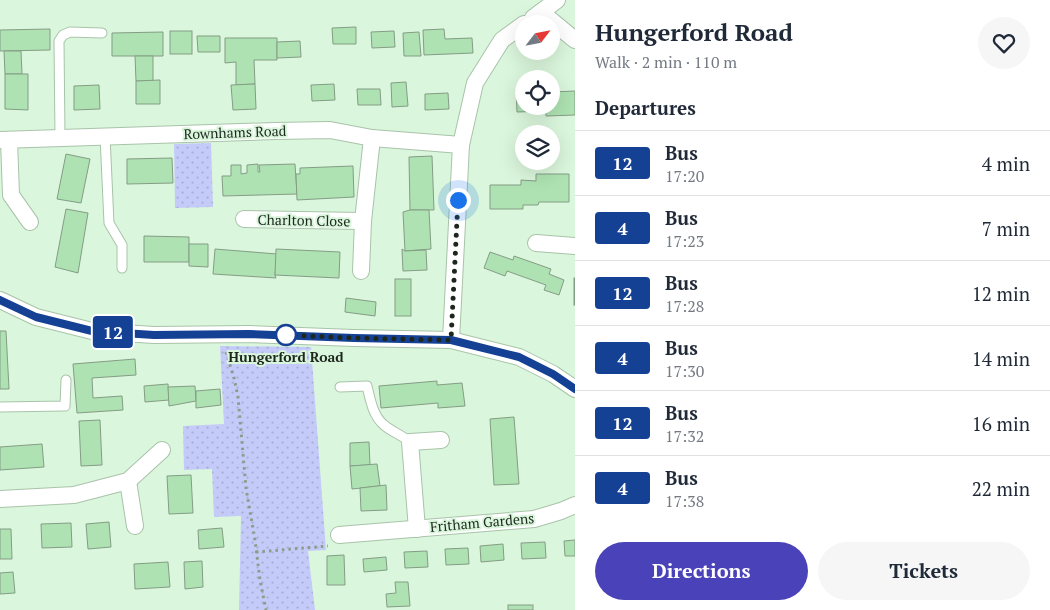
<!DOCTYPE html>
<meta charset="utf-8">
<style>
:root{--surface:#fff;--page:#f6f6f7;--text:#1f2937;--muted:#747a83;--line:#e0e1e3;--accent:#4a42b9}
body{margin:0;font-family:"PT Serif",serif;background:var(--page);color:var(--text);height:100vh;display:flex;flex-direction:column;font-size:19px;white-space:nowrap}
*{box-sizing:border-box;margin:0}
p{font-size:16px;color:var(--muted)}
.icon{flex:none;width:28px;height:28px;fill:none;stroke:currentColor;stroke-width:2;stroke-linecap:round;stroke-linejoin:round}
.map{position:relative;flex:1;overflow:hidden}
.sheet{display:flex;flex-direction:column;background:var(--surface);width:475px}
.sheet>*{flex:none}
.badge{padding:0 10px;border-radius:4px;font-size:18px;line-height:32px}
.needle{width:32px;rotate:58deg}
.controls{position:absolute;left:515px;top:15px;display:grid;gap:10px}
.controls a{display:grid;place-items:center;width:45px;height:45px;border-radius:50%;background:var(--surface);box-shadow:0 5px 20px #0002;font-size:25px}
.you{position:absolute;width:25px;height:25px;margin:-12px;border:4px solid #fff;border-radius:50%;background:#1a73e8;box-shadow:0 0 0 8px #1a73e833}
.map>.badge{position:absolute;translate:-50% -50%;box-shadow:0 0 0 2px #fff}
h2{padding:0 20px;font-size:19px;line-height:45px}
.round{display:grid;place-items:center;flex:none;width:52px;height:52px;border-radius:26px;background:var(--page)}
.head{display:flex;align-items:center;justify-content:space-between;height:85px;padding:0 20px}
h1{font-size:24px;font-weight:800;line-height:38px}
.button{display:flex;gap:10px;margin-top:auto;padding:10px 20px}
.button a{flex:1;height:58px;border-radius:30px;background:var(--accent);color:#fff;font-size:20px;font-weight:800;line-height:58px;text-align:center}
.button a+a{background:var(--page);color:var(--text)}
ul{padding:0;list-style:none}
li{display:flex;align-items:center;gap:15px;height:65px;padding:0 20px;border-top:1px solid var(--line)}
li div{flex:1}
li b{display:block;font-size:19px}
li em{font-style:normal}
li .badge{min-width:55px;font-weight:700;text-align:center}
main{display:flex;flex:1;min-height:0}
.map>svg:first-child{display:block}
</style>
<main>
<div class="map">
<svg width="575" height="610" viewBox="0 0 575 610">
<defs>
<pattern id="park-dots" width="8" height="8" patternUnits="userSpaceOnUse" patternTransform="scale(1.25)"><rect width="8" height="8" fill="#c5cbf9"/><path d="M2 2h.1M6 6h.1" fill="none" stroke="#a9aed5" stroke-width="1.8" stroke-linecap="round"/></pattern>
</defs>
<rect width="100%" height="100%" fill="#daf6dc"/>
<g fill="url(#park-dots)">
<polygon points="211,143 213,207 175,208 174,144"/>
<polygon points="220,346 311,347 326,550 308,551 315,610 239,610 241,516 214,517 212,469 184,470 183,426 224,424"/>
</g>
<g fill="#aee2b2" stroke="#849d85">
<polygon points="356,27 356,44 333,44 332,28"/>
<polygon points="50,29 50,50 0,51 0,30"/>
<polygon points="444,29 445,39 472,38 473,53 424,55 423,30"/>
<rect x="170" y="31" width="22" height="23"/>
<polygon points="394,31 395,47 372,48 371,32"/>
<polygon points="163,32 163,56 112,56 112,33"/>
<polygon points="419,32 421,56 404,56 403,33"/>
<polygon points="197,36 220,36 220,52 198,52"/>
<polygon points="225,38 277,38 277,60 254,60 255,84 236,85 236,62 225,63"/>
<polygon points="300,41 301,57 277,58 277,42"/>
<polygon points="4,51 21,51 22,74 5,74"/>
<polygon points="135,56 153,56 153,81 136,81"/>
<polygon points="5,74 28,74 28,110 5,109"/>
<polygon points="160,80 160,104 136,104 136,81"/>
<polygon points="406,82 408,106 392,107 391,83"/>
<polygon points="255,84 256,109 233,110 231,85"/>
<polygon points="334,84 335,100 312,101 311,85"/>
<polygon points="99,85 100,109 74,110 74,86"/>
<polygon points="357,89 380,89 381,105 358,105"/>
<polygon points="516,89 524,89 524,106 551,106 551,92 575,91 575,115 546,116 546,111 517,112"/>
<polygon points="448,93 449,109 425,110 425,94"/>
<polygon points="66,154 90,159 81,203 57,199"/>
<polygon points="432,156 434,210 410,210 409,157"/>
<polygon points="172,158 173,183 127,184 127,159"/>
<polygon points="258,164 258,172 260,172 259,165 295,164 297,194 223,196 222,176 231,176 231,165 241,165 241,174 247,173 247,165"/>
<polygon points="353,166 354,197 297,200 296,174 300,174 300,168"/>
<polygon points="536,174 569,174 569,202 539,202 538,205 523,205 523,209 490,209 490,185 521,185 521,180 536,181"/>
<polygon points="66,209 88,213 78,273 55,267"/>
<polygon points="410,210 429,210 431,249 405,251 403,212"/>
<polygon points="144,236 189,237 189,262 144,262"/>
<polygon points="189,244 208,244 208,267 189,266"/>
<polygon points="215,249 277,254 275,275 276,278 213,274"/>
<polygon points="276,249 340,252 339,278 275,275"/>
<polygon points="402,249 405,251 426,250 427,270 403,271"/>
<polygon points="490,252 513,260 514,256 551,269 549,274 564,280 559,295 544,290 546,285 507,271 505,276 484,268"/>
<rect x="574" y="278" width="1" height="27"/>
<rect x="395" y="279" width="16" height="37"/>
<polygon points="346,298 376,302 375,316 345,312"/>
<polygon points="0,331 6,331 9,389 0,389"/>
<polygon points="135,359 136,375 92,378 93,398 122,396 123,410 77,413 73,364"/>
<polygon points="437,381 437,385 462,383 465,406 438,408 438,403 381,408 379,386"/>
<polygon points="168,384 169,400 145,402 144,386"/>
<polygon points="195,386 196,401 169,406 168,387"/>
<polygon points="220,389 221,405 196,408 196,391"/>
<polygon points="514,417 519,484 494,485 490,419"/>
<polygon points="100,420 102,465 81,466 79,421"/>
<polygon points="369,442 370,465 350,466 350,443"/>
<polygon points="42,444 44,467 0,470 0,447"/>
<polygon points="377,464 380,486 352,489 350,466"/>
<polygon points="191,475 193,513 169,514 167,476"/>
<polygon points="386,485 387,510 361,511 360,488"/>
<polygon points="109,522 111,547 88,549 86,524"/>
<polygon points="71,523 72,547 42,548 41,524"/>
<polygon points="222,528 224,547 199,549 198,530"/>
<polygon points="0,529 11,529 12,559 0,559"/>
<polygon points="575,540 575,556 565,556 564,541"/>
<polygon points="545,542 546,558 522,559 521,543"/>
<polygon points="503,544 504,560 481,562 480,546"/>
<polygon points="468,548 469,564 446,565 445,549"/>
<polygon points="427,551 428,567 405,568 404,552"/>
<polygon points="344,555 345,585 327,585 327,556"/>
<polygon points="386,557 387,570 364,572 363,559"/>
<polygon points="202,561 203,587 185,589 184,562"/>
<polygon points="168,562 170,587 135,589 134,564"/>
<polygon points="13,572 15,593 0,594 0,573"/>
<polygon points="395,582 408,582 410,606 387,607 386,594 396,593"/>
<rect x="508" y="605" width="25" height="5"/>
</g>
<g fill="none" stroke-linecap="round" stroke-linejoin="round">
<g stroke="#a9c3aa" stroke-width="11">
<g id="lane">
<polyline points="105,136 109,223 122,245 122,268"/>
<polyline points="60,138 59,41 63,35 70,32 102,33"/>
<path d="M340,387l27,-1c3,13 6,30 17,39 8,7 18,10 26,17"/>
<polyline points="0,407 65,406 66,380"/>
</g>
</g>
<g stroke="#a9c3aa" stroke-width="18">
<g id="street">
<polyline points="541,12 575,40"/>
<polyline points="533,18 557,0"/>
<polyline points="0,140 275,131 330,130 372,138 461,145"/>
<polyline points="9,140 11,195 30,222"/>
<polyline points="244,219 363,221"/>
<polyline points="536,243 575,246"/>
<polyline points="361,271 363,221 372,138"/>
<polyline points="0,300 36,317 92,331 154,335 249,334 354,338 451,340 519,357 553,374 575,389"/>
<polyline points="451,340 461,145 475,83 502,40 524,24"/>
<polyline points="128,481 135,526"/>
<polyline points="0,499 74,495 128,481 162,450"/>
<polyline points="417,529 410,442 441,440"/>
<polyline points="339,535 534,519 561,511 575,505"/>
</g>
</g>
<g stroke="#899d8b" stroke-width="3" stroke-dasharray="2.5 4" stroke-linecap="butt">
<polyline points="226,352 234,378 238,397 246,488 255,540 260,580 266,610"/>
<polyline points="256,552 328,546"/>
</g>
<use href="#lane" stroke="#fff" stroke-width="9"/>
<use href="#street" stroke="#fff" stroke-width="16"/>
</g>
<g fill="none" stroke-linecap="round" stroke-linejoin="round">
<g stroke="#fff" stroke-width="11">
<polyline id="line" points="0,300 36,317 92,331 154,335 249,334 354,338 451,340 519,357 553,374 575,389"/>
</g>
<use href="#line" stroke="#154194" stroke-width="8"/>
<polyline stroke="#1d271e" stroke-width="5" stroke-dasharray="0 9" points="286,335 354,338 451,340 458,200"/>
</g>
<circle fill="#fff" stroke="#154194" stroke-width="2.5" cx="286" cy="335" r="10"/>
<g text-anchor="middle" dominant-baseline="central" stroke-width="4" stroke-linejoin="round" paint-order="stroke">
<g font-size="14" fill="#1d271e" stroke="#daf6dc">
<text transform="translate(235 132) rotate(-2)">Rownhams Road</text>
<text transform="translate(304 220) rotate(1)">Charlton Close</text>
<text transform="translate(482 522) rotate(-5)">Fritham Gardens</text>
</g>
<g font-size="14" font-weight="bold" fill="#1d271e" stroke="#daf6dc">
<text x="286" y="356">Hungerford Road</text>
</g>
</g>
</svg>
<div class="controls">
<a><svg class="needle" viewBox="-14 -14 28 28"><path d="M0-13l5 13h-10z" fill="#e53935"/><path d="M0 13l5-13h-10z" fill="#747a83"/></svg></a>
<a><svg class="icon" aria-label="locate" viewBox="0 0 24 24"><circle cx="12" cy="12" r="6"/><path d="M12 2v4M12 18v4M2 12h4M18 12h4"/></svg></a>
<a><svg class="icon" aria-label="layers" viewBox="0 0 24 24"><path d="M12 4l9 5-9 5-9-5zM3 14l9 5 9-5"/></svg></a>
</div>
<div class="you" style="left:458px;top:200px"></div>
<b class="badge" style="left:113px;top:332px;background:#154194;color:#fff">12</b>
</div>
<section class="sheet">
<div class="head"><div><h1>Hungerford Road</h1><p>Walk · 2 min · 110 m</p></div><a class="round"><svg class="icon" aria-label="heart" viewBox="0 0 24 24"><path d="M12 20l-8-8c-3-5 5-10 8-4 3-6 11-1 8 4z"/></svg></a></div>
<h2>Departures</h2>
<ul>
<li><span class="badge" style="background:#154194;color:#fff">12</span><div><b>Bus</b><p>17:20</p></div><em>4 min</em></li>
<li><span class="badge" style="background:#154194;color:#fff">4</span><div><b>Bus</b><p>17:23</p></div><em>7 min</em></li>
<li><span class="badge" style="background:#154194;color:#fff">12</span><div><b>Bus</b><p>17:28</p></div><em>12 min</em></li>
<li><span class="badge" style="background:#154194;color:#fff">4</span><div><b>Bus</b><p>17:30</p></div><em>14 min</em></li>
<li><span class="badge" style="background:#154194;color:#fff">12</span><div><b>Bus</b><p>17:32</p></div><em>16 min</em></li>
<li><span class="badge" style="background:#154194;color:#fff">4</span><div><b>Bus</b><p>17:38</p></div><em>22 min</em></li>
</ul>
<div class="button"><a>Directions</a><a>Tickets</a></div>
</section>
</main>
